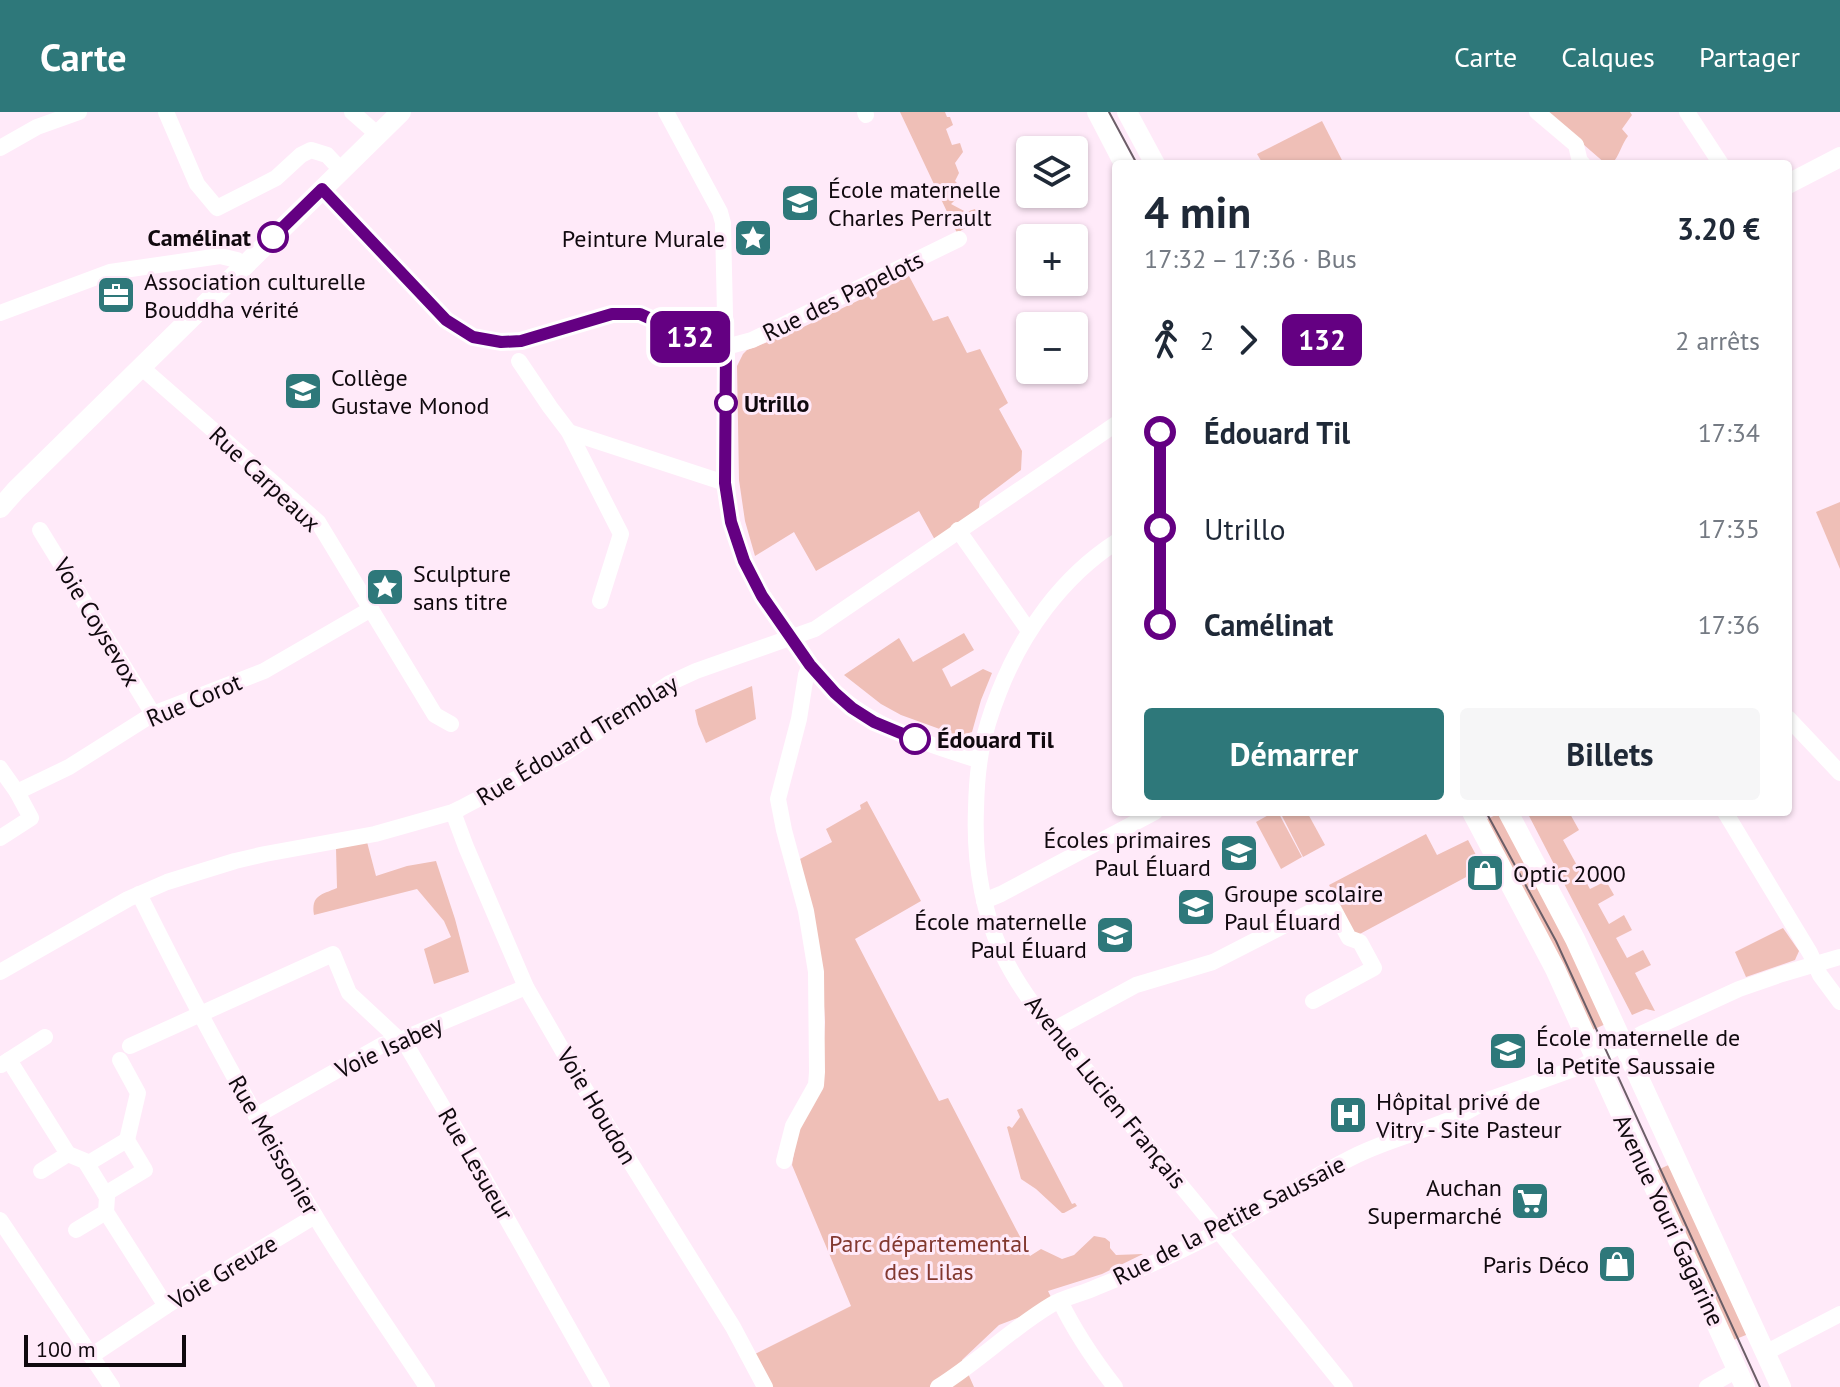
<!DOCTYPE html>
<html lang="fr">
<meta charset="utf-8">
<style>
:root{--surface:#fff;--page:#f6f6f7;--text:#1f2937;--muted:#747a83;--accent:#2e787a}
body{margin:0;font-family:"PT Sans",sans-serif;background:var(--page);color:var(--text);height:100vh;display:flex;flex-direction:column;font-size:30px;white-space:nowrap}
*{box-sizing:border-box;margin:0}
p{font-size:26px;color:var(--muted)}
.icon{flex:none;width:44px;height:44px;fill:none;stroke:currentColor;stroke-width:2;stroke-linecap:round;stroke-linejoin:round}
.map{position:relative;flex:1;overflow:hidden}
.panel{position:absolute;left:1112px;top:48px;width:680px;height:656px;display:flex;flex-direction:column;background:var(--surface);border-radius:8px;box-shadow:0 2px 6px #0004}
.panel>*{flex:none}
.badge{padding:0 16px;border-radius:12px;font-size:28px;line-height:52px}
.buttons{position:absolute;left:1016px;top:24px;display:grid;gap:16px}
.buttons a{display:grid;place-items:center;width:72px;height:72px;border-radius:8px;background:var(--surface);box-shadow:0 2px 6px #0004;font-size:40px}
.scale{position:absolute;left:24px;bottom:20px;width:162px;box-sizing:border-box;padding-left:8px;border:4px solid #10090e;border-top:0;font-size:22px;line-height:28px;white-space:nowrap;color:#10090e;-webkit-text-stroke:6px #ffeaf9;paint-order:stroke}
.map>.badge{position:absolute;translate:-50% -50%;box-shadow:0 0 0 4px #fff}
.legs{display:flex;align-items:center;gap:12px;height:88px;padding:0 32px;font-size:26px}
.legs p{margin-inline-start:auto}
.headline{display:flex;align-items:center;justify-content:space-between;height:136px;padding:0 32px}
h1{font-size:44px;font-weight:600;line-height:60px}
.cta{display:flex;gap:16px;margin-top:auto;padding:16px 32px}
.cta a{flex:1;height:92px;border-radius:8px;background:var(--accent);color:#fff;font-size:32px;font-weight:600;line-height:92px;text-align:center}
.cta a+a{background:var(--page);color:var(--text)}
ul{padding:0 32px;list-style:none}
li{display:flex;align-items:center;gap:28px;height:96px;font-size:30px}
li i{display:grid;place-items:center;width:12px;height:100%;margin:0 10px;background:currentColor}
li i::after{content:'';width:20px;height:20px;margin:-10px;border:6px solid;border-radius:50%;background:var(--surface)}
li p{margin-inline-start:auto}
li:first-child i{background:linear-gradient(#0000 50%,currentColor 0)}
li:last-child i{background:linear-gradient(currentColor 50%,#0000 0)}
header{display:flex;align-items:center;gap:48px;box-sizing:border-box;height:112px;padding:0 40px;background:var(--accent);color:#fff}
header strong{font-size:38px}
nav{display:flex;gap:44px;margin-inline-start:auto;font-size:28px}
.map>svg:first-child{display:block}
</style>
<header>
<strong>Carte</strong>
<nav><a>Carte</a><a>Calques</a><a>Partager</a></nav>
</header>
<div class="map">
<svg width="1840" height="1275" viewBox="0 0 1840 1275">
<rect width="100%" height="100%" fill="#ffeaf9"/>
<g fill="#efbfb7">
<polygon points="900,0 945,0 947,5 950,5 953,13 946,17 952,33 960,31 963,40 955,51 959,61 955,69 961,75 963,80 951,92 966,100 975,97 980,107 957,121"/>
<path d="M1546,0h84l2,3 -10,14 6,7c-7,9 -8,19 -16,28h-6z"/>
<polygon points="1322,9 1344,52 1263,52 1257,42"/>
<polygon points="909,164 933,209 948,204 967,241 980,237 1008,291 999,297 1022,339 1021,358 980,389 978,401 935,428 919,399 816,459 794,420 755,444 745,409 739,368 737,254 743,242 747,238 791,221"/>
<polygon points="1840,390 1840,457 1816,400"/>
<polygon points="964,521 974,538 942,557 951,575 983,557 992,561 981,588 972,620 959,624 901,603 881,592 844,563 899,526 913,550"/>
<polygon points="752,574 756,607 706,631 698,612 695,598"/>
<polygon points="867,689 921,789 855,827 939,989 948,986 1030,1144 1041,1137 1062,1147 1074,1143 1094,1124 1105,1126 1110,1130 1110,1136 1116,1143 1143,1142 1102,1162 1048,1179 1053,1189 1041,1197 999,1213 962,1248 974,1275 768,1275 755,1242 851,1194 792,1053 798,1016 821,977 825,910 822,862 800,747 832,730 826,717 861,697 860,693"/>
<polygon points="1274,700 1278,700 1302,745 1281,757 1256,710"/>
<polygon points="1280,700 1307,700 1325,733 1303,745"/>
<polygon points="1502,700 1608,911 1590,919 1483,709"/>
<polygon points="1527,700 1569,700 1579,718 1563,728 1590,777 1606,769 1614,783 1598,792 1609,812 1624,803 1632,818 1616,826 1627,846 1643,838 1651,853 1635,861 1655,899 1646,897 1632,903"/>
<polygon points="1426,722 1437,743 1468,728 1483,756 1356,824 1329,773"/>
<path d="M367,730l9,34 31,-10 29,-5 19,58 14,53 -35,12 -10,-35 27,-12 -7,-16 -27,-32 -103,26c-3,-20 7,-20 23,-27l-1,-40z"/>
<polygon points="1783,816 1799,839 1795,848 1746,865 1735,840"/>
<polygon points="1022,996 1072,1092 1075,1091 1077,1094 1064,1101 1062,1101 1036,1077 1021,1067 1007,1015 1009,1014 1012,1016 1020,1005 1017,998"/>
<polygon points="1673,1051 1751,1221 1731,1229 1653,1060"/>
</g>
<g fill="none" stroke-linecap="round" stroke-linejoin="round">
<g stroke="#fff" stroke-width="16">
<polyline points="166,0 197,72 217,96 276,66 301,43 311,38 327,43 341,58"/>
<polyline points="352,0 377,22"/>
<path d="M666,0l54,100 3,11c1,57 3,113 3,170 1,59 -6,110 18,167 11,28 31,52 48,77 10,13 17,27 28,40 41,47 100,65 158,83"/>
<polyline points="865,0 866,3"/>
<polyline points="1537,0 1576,33 1580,50 1583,52"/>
<polyline points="1687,0 1721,52"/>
<polyline points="0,36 37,15 79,0"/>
<polyline points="322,77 446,208 473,225 501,230 521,229 612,202 640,202 714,235 726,235 752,228 959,127"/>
<polyline points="0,201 110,160 220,144 237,148 244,153"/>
<polyline points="519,249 550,295 569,320 621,422 600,489"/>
<polyline points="141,255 318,410 435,603 451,612"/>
<polyline points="569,320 725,371"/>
<polyline points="40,418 153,602"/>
<polyline points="958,418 1029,519"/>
<path d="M1116,430c-54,35 -94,91 -117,150 -17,43 -22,71 -23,117 -2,49 5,97 25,142 18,39 45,71 73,104 26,32 53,65 80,98 64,77 128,155 191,234"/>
<polyline points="1788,606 1840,661"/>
<polyline points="0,656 17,680 31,706 0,726"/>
<polyline points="17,680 69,655 153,602 264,559 371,497"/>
<polyline points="453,700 466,735 526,875 583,974 733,1215 765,1275"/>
<polyline points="1725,700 1810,841 1820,863 1840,890"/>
<path d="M139,782c54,109 111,216 175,320 35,59 75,115 113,173"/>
<polyline points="984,789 1001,782 1155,700"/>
<polyline points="0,860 128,787 167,770 235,749 265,742 375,722 453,700 461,696 565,641 670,571 696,559 815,517 1116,312"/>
<polyline points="1053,918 1136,873 1213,850 1328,791 1334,798 1349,826 1360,830 1374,856 1313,889"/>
<polyline points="130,934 333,842 349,881 408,936 467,1036 602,1275"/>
<polyline points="9,948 68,1042 85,1049 107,1085 106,1100 166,1194"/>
<polyline points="120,948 138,981 127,1028"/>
<polyline points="1,953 45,925"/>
<polyline points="256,1004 382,933 400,928 526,875"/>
<polyline points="784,1049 793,1014 816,973 817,960 816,860 806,799 784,718 778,687 799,607 806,563 810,553"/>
<polyline points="87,1052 127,1028 145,1058 105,1082"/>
<polyline points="41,1059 68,1042"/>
<polyline points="0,1108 112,1275"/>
<polyline points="76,1118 106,1100"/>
<path d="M1060,1189c15,31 34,59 55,86"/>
<polyline points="1765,1241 1840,1202"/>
<polyline points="91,1244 166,1194 315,1104"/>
<path d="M938,1275c40,-25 73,-58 113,-82 14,-8 31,-11 46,-18 33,-13 67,-28 99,-44 55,-27 106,-61 161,-88 41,-20 89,-28 128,-54l97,-35 61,-33 96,-44 43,-15 58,-17"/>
<polyline points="1707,1275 1737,1258"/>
</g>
<g stroke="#fff" stroke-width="20">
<polyline points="1097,0 1124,52"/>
<polyline points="1127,0 1155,52"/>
<polyline points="1788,72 1840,45"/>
<polyline points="0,396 16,378 401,0"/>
<polyline points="1472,700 1555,857 1745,1275"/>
<polyline points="1508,700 1575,827 1781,1275"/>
</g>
<g stroke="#6b5e67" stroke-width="2">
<polyline points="1109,0 1137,52"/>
<polyline points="1486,700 1556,829 1760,1275"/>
</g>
</g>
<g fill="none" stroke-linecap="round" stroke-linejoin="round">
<g stroke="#fff" stroke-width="18">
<polyline id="line-1" points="273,125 322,77 446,208 473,225 501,230 521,229 612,202 640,202 714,235 726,235 725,371 731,410 744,449 762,484 810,553 835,581 852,596 874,610 915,627"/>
</g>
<use href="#line-1" stroke="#640082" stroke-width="12"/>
</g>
<defs>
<g id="school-square" transform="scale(2)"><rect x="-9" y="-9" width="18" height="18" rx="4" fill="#2e787a" stroke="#ffeaf9"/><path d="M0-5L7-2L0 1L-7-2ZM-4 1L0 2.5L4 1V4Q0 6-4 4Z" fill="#fff"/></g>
<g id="sight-square" transform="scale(2)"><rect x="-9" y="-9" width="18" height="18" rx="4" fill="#2e787a" stroke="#ffeaf9"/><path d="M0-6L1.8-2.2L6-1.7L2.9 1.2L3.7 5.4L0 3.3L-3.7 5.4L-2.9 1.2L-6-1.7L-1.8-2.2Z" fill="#fff"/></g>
<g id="office-square" transform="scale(2)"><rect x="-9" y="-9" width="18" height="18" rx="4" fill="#2e787a" stroke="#ffeaf9"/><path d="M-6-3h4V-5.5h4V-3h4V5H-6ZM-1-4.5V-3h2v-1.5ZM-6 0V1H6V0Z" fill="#fff"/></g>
<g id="shop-square" transform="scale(2)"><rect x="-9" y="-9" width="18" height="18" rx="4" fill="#2e787a" stroke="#ffeaf9"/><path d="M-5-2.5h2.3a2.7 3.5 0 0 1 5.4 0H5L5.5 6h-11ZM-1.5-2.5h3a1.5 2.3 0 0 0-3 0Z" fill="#fff"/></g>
<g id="hospital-square" transform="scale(2)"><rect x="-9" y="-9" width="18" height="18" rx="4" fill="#2e787a" stroke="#ffeaf9"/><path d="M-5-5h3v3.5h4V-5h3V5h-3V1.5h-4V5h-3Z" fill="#fff"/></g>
<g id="supermarket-square" transform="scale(2)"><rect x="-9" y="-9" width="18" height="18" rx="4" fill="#2e787a" stroke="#ffeaf9"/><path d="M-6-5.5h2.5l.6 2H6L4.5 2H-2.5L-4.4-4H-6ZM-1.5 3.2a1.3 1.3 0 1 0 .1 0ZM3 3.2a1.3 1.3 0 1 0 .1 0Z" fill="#fff"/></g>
</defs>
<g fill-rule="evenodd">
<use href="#school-square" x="800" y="91"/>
<use href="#sight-square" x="753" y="126"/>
<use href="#office-square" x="116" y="183"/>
<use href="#school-square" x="303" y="279"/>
<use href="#sight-square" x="385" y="475"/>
<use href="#school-square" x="1239" y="741"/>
<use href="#shop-square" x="1485" y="761"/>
<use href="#school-square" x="1196" y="795"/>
<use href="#school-square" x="1115" y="823"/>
<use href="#school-square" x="1508" y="939"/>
<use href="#hospital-square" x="1348" y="1003"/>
<use href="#supermarket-square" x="1530" y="1089"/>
<use href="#shop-square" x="1617" y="1152"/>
</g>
<g fill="#fff" stroke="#640082" stroke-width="4">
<circle cx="273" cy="125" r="14"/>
<circle cx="726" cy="291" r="10"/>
<circle cx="915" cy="627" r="14"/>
</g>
<g text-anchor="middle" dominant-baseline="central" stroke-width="6" stroke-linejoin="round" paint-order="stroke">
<g font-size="24" fill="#10090e" stroke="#ffeaf9" text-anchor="start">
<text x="828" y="77">École maternelle<tspan x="828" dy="28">Charles Perrault</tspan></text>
<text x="725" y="126" text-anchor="end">Peinture Murale</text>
<text x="144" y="169">Association culturelle<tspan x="144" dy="28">Bouddha vérité</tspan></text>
<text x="331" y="265">Collège<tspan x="331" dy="28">Gustave Monod</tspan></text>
<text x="413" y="461">Sculpture<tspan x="413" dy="28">sans titre</tspan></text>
<text x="1211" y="727" text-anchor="end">Écoles primaires<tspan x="1211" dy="28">Paul Éluard</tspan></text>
<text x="1513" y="761">Optic 2000</text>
<text x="1224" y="781">Groupe scolaire<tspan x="1224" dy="28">Paul Éluard</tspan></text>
<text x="1087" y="809" text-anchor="end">École maternelle<tspan x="1087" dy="28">Paul Éluard</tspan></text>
<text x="1536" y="925">École maternelle de<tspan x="1536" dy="28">la Petite Saussaie</tspan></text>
<text x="1376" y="989">Hôpital privé de<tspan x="1376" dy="28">Vitry - Site Pasteur</tspan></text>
<text x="1502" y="1075" text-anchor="end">Auchan<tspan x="1502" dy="28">Supermarché</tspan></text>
<text x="1589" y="1152" text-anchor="end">Paris Déco</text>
</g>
<g font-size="24" font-weight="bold" fill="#10090e" stroke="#ffeaf9" text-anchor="start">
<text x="251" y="125" text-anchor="end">Camélinat</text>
<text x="744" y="291">Utrillo</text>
<text x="937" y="627">Édouard Til</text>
</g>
<g font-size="24" fill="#10090e" stroke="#ffeaf9">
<text transform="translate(843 184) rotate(-26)">Rue des Papelots</text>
<text transform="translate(265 367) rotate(43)">Rue Carpeaux</text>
<text transform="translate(97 510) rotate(59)">Voie Coysevox</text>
<text transform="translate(194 588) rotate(-23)">Rue Corot</text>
<text transform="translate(577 628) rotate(-31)">Rue Édouard Tremblay</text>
<text transform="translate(389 935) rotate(-25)">Voie Isabey</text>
<text transform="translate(1106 980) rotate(51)">Avenue Lucien Français</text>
<text transform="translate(597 994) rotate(59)">Voie Houdon</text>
<text transform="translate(274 1033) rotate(60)">Rue Meissonier</text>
<text transform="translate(476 1052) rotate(60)">Rue Lesueur</text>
<text transform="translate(1229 1108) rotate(-27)">Rue de la Petite Saussaie</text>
<text transform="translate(1669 1108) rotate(65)">Avenue Youri Gagarine</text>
<text transform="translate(223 1160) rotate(-31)">Voie Greuze</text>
</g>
<g font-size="24" fill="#82382f" stroke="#ffeaf9">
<text x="929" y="1131">Parc départemental<tspan x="929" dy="28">des Lilas</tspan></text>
</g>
</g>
</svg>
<div class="buttons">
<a><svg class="icon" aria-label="layers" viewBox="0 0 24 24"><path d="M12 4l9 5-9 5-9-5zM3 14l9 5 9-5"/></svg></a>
<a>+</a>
<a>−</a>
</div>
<div class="scale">100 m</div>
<b class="badge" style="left:690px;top:225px;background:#640082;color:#fff">132</b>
<section class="panel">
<div class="headline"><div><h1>4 min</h1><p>17:32 – 17:36 · Bus</p></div><b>3.20 €</b></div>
<div class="legs"><svg class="icon" aria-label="walk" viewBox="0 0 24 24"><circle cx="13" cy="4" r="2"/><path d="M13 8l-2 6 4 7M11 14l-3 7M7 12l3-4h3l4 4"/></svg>2<svg class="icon" aria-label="forward" viewBox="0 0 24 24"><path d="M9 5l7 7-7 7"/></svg><b class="badge" style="background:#640082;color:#fff">132</b><p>2 arrêts</p></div>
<ul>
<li><i style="color:#640082"></i><b>Édouard Til</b><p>17:34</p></li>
<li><i style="color:#640082"></i><span>Utrillo</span><p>17:35</p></li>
<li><i style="color:#640082"></i><b>Camélinat</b><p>17:36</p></li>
</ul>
<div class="cta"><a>Démarrer</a><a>Billets</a></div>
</section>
</div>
